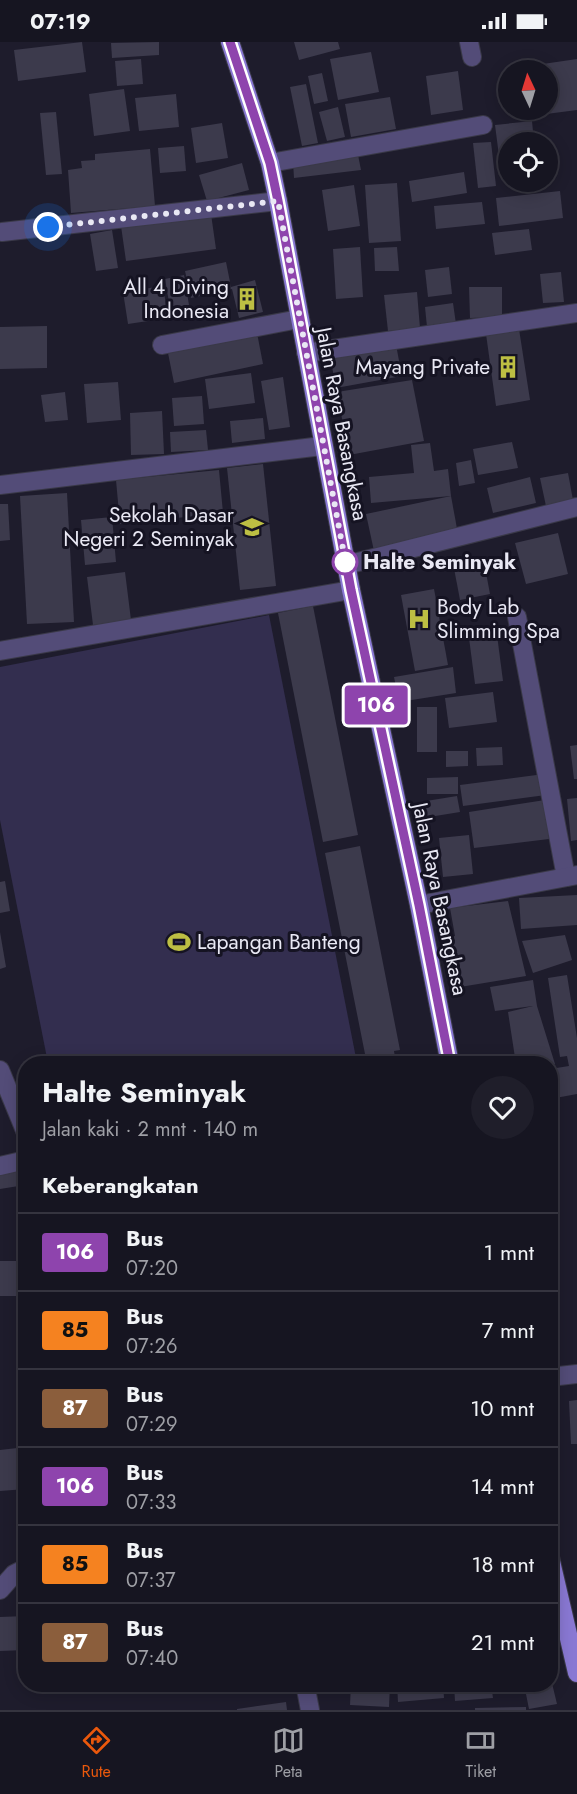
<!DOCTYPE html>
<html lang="id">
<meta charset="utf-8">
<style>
:root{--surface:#161521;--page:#1f1e2a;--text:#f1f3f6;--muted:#9e9fa5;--line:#35343f;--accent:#ea580c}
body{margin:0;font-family:Jost,sans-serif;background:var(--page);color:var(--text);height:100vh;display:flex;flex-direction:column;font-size:22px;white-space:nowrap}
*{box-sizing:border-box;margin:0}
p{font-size:20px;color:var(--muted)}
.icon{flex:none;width:33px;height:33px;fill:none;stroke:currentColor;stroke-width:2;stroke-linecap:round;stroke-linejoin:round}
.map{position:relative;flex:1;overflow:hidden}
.panel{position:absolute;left:18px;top:1014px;width:540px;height:636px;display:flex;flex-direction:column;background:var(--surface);border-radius:24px;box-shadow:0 3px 15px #0003,0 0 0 2px var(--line)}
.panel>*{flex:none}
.badge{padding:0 12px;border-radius:4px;font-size:21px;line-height:39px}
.needle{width:39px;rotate:356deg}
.fabs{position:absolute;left:498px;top:18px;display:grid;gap:12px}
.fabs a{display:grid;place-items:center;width:60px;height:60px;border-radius:50%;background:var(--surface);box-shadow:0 3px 15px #0003,0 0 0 2px var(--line);font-size:30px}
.you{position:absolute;width:30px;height:30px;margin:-15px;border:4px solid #fff;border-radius:50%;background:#1a73e8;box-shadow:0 0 0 9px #1a73e833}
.map>.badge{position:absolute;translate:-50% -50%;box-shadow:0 0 0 3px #fff}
h2{padding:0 24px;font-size:22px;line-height:54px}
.round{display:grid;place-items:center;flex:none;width:63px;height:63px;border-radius:32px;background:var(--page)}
.head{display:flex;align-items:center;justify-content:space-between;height:102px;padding:0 24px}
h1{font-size:28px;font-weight:700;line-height:45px}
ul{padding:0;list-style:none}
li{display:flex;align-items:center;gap:18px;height:78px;padding:0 24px;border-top:2px solid var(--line)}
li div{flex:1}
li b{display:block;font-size:22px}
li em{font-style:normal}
li .badge{min-width:66px;font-weight:700;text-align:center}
.status{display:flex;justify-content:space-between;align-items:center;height:42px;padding:0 30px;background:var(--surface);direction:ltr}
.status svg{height:16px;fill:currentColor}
.tabs{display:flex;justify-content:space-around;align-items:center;height:84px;border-top:2px solid var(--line);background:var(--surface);font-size:16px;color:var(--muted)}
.tabs a{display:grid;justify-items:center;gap:3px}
.tabs .current{color:var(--accent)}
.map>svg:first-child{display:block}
</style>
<div class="status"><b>07:19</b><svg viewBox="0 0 49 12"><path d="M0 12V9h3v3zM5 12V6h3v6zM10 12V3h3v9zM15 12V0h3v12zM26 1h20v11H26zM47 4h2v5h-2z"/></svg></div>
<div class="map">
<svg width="577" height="1668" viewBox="0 0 577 1668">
<rect width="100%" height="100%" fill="#1e1c2c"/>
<polygon fill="#332e4f" points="269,573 357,1021 48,1021 0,778 0,625"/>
<g fill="#3c3a4c">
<polygon points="82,0 86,30 18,39 14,8"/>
<polygon points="159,0 159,13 112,16 111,1"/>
<polygon points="294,0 338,0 340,7 299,18"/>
<polygon points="371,10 379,50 338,58 330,17"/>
<polygon points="141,17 143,42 117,44 115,19"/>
<polygon points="577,17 577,68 531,74 530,68 548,68 548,28 537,28 536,23"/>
<polygon points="458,29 463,68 431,73 426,34"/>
<polygon points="322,31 328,59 314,62 308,34"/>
<polygon points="306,42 318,101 302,104 290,45"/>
<polygon points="124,47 130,89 94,94 89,52"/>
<polygon points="176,52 179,85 139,89 135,56"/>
<polygon points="390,55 396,87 351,95 345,62"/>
<polygon points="338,65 345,95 327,99 319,70"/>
<polygon points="56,70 62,132 46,133 40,71"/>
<polygon points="532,79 534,100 508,100 508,113 499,114 495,83"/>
<polygon points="222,81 228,116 196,121 191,86"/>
<polygon points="491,100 496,144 478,146 473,101"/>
<polygon points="184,104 186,129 160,131 158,106"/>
<polygon points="150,107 155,164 71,171 68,128 82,126 81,119 95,118 95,112"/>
<polygon points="357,108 361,128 294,136 293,120"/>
<polygon points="242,121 249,148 207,159 199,133"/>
<polygon points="464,130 467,151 412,160 409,139"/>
<polygon points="397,141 401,199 369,201 365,143"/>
<polygon points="354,143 360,184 328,189 322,148"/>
<polygon points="560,149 563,176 499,184 496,156"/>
<polygon points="482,160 485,182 436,187 434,164"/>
<polygon points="211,172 216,207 126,219 121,184"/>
<polygon points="529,187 532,208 495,213 492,191"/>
<polygon points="112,188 118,226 96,229 90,192"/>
<polygon points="360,205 363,255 336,257 333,207"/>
<polygon points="397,205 399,229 375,229 374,206"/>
<polygon points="226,220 231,245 255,238 263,270 239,276 232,247 191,256 185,229"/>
<polygon points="449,225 452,252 428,255 425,228"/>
<polygon points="561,230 564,260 543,261 540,232"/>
<polygon points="184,233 189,263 170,266 165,237"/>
<polygon points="163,244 168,276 128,282 123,250"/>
<polygon points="469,245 502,245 502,275 470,276"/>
<polygon points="417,250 420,286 388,289 384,253"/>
<polygon points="453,261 456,282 427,285 425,265"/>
<polygon points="47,284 47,326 0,327 0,285"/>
<polygon points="519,287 530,358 496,364 486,292"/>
<polygon points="257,291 263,322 174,341 168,311"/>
<polygon points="396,303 402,334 336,346 330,314"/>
<polygon points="251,331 255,361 209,367 205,337"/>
<polygon points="283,335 290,385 269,388 261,339"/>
<polygon points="412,338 424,399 349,413 337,350"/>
<polygon points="118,340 121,378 87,381 84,342"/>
<polygon points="65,350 68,378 45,380 41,353"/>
<polygon points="202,354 204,382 174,384 172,356"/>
<polygon points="162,369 164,412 131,413 130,371"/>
<polygon points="263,376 265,397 232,401 230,379"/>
<polygon points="206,388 208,408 171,410 170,390"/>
<polygon points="512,400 518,426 478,433 473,407"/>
<polygon points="430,401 434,429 448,427 451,454 371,461 369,435 414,431 411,403"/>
<polygon points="471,418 475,441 459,444 456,421"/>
<polygon points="263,422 276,544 240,548 227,426"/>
<polygon points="219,428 223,471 120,482 116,438"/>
<polygon points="568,431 573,458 546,464 540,436"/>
<polygon points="530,435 536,461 493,471 487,446"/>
<polygon points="67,451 74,580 27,582 20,454"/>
<polygon points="451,454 458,492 374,509 366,472"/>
<polygon points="0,462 8,462 10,498 0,499"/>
<polygon points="112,475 116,520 85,523 81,478"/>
<polygon points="558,491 568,532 526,542 515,501"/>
<polygon points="483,515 490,552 460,558 453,521"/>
<polygon points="125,530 131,578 93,583 87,535"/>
<polygon points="434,547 448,623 415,629 401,553"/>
<polygon points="313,564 358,793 323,800 278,571"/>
<polygon points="497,593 503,639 475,642 469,596"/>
<polygon points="453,625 456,651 399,660 394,635"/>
<polygon points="493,650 497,680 449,686 445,656"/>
<rect x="417" y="665" width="20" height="45"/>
<polygon points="577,703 577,737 574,737 570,704"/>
<polygon points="502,705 503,723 477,724 476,706"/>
<polygon points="446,709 468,709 468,724 446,725"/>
<polygon points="544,732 546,753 463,764 460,743"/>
<polygon points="458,735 458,752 427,752 427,736"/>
<polygon points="457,754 460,770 423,776 420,760"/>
<polygon points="577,756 577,798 571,799 567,757"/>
<polygon points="545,758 549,797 474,806 469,770"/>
<polygon points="469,793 473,832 443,835 439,796"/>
<polygon points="360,804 400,1008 394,1009 396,1022 367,1022 325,811"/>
<polygon points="5,839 10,869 0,871 0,840"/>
<polygon points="577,853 577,883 521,887 519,856"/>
<polygon points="508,859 526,934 454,946 445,897 455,894 450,866"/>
<polygon points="0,890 6,925 0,927"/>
<polygon points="565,893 572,918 533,931 522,899"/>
<polygon points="567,933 577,996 577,1052 550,1057 550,1027 569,1024 567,1014 560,1015 548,936"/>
<polygon points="533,938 537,964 555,1022 516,1022 508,970 533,964 495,969 490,945"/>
<polygon points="21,1123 25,1143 0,1147 0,1126"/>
<rect x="0" y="1219" width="26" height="35"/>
<polygon points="577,1358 577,1402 571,1402 569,1359"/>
<polygon points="26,1405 26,1447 0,1449 0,1408"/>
<polygon points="26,1574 26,1608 0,1609 0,1575"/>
<polygon points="550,1633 557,1662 529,1667 524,1642 550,1642"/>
<polygon points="50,1642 85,1642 86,1644 51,1649"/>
<polygon points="198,1642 226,1642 226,1644 199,1648"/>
<polygon points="351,1642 390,1642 389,1665 350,1663"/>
<polygon points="397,1642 443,1642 444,1656 398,1660"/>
<polygon points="454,1642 491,1642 493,1656 455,1659"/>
<polygon points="286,1660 287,1668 237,1668 237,1667"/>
<polygon points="526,1665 526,1668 475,1668 475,1666"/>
</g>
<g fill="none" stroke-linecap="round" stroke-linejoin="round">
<g stroke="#3a3948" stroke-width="20">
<g id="minor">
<polyline points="469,0 472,15"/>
<polyline points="270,121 483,83"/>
<polyline points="2,190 278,159"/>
<polyline points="162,303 299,277"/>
<polyline points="306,311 577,271"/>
<polyline points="0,443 322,404"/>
<polyline points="346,523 577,465"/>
<polyline points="517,575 566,835"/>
<polyline points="0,609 351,548"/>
<polyline points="419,863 577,833"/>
<polyline points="0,1028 26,1091"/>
<polyline points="0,1124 26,1118"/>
<polyline points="550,1335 577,1332"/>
<polyline points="0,1548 14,1532 26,1526"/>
<polyline points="305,1642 310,1668"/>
</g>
</g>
<g stroke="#3a3948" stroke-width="20">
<g id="major">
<polyline points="230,0 270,121 278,159 351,548 419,863 450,1022"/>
<polyline points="550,1515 577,1631"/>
</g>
</g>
<use href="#minor" stroke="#534c78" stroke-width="18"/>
<use href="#major" stroke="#8978d3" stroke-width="18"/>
</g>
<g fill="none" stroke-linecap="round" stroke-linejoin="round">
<g stroke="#fff" stroke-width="14">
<polyline id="line" points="230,0 270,121 278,159 351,548 419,863 450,1022"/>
</g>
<use href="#line" stroke="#8e44ad" stroke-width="9"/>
<polyline stroke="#e9e8f4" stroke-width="6" stroke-dasharray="0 10.8" points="48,185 278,159 346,523 345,520"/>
</g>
<defs>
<g id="building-bare" transform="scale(1.8)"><path d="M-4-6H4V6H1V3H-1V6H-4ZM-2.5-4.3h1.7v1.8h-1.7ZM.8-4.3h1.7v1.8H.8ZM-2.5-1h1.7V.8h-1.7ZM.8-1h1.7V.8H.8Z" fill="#bdbf43" stroke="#151322" stroke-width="2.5" paint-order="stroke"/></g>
<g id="school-bare" transform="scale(1.8)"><path d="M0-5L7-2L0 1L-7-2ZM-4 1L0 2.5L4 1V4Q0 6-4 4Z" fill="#bdbf43" stroke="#151322" stroke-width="2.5" paint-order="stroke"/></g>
<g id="hospital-bare" transform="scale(1.8)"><path d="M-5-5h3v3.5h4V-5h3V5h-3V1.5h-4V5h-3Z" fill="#bdbf43" stroke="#151322" stroke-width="2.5" paint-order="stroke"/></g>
<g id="stadium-bare" transform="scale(1.8)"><path d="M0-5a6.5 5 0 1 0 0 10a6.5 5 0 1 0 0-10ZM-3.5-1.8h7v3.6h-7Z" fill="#bdbf43" stroke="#151322" stroke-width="2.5" paint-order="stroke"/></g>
</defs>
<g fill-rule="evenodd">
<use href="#building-bare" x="247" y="257"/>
<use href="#building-bare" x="508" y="325"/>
<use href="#school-bare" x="252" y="485"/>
<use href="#hospital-bare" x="419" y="577"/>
<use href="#stadium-bare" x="179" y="900"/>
</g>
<circle fill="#fff" stroke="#8e44ad" stroke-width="3" cx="345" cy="520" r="12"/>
<g text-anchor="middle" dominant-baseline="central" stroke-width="6" stroke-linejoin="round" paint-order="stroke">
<g font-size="21" fill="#e9e8f4" stroke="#151322" text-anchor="end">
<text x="229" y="245">All 4 Diving<tspan x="229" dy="24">Indonesia</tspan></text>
<text x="490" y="325">Mayang Private</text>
<text x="234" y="473">Sekolah Dasar<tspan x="234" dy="24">Negeri 2 Seminyak</tspan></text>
<text x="437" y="565" text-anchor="start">Body Lab<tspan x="437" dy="24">Slimming Spa</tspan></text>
<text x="197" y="900" text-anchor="start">Lapangan Banteng</text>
</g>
<g font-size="21" fill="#e9e8f4" stroke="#151322">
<text transform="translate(342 382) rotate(79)">Jalan Raya Basangkasa</text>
<text transform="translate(440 857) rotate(78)">Jalan Raya Basangkasa</text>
</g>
<g font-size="21" font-weight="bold" fill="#e9e8f4" stroke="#151322" text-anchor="start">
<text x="363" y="520">Halte Seminyak</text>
</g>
</g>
</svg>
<div class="fabs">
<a><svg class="needle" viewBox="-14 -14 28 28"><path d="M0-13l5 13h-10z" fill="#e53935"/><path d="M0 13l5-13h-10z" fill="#9e9fa5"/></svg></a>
<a><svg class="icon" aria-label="locate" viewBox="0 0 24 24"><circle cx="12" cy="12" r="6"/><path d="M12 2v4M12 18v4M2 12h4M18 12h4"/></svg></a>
</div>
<div class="you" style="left:48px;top:185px"></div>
<b class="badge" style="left:376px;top:663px;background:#8e44ad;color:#fff">106</b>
<section class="panel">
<div class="head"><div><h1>Halte Seminyak</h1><p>Jalan kaki · 2 mnt · 140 m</p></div><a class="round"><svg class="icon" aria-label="heart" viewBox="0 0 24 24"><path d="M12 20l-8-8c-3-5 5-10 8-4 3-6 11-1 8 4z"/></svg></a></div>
<h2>Keberangkatan</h2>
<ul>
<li><span class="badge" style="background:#8e44ad;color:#fff">106</span><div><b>Bus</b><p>07:20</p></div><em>1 mnt</em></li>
<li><span class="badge" style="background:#f58220;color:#111">85</span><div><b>Bus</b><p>07:26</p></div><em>7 mnt</em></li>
<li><span class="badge" style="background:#8b5e3c;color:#fff">87</span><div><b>Bus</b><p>07:29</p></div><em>10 mnt</em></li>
<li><span class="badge" style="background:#8e44ad;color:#fff">106</span><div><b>Bus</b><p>07:33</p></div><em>14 mnt</em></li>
<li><span class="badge" style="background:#f58220;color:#111">85</span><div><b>Bus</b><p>07:37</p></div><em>18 mnt</em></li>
<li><span class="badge" style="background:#8b5e3c;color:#fff">87</span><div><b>Bus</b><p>07:40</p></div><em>21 mnt</em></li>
</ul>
</section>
</div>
<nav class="tabs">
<a class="current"><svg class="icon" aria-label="directions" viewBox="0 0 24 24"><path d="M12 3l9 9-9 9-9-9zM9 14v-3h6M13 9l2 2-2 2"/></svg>Rute</a>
<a><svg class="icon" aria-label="map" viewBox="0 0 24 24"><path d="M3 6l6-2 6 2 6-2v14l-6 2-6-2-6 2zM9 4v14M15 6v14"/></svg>Peta</a>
<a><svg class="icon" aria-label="tickets" viewBox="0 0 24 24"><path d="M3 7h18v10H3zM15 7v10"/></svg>Tiket</a>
</nav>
